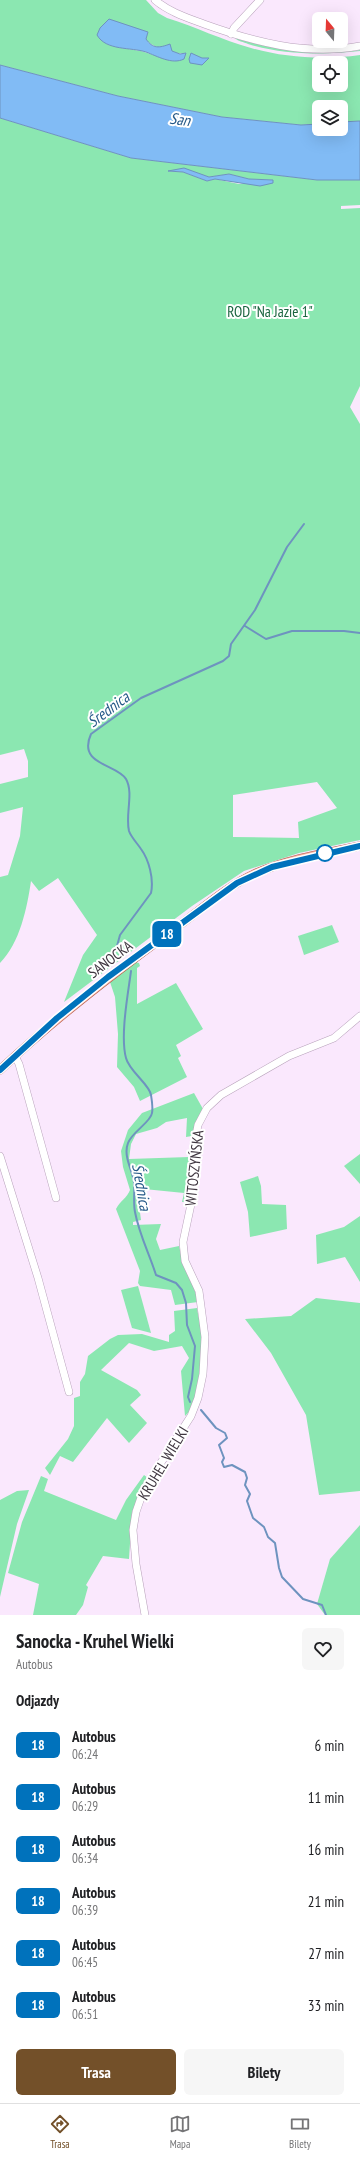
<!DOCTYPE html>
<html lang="pl">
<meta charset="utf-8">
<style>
:root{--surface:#fff;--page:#f6f6f6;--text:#202124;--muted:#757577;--line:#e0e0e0;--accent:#735029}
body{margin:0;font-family:"PT Sans Narrow",sans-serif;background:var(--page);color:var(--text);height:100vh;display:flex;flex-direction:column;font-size:15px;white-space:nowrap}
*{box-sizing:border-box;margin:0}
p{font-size:13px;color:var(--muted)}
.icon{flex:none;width:22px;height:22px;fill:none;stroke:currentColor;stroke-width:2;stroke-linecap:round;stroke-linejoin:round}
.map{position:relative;height:1615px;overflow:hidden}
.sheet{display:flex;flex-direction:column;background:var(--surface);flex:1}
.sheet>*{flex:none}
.badge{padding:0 8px;border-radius:6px;font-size:14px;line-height:26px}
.needle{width:26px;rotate:341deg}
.buttons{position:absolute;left:312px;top:12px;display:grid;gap:8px}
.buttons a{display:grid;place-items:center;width:36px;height:36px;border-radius:6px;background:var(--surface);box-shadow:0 4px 16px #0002;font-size:20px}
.map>.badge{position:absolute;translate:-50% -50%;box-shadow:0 0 0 2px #fff}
h2{padding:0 16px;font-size:15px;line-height:36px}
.round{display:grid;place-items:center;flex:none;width:42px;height:42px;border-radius:6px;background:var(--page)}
.overview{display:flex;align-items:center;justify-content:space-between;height:68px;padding:0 16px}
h1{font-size:19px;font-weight:700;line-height:30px}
.cta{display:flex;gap:8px;margin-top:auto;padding:8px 16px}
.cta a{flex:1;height:46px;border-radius:6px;background:var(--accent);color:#fff;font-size:16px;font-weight:700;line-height:46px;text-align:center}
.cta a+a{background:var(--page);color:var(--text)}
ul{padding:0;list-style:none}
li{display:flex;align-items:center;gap:12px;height:52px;padding:0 16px}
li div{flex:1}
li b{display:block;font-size:15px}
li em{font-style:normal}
li .badge{min-width:44px;font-weight:700;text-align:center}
.tab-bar{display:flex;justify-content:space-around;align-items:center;height:56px;border-top:1px solid var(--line);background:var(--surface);font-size:11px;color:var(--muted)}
.tab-bar a{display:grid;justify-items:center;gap:2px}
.tab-bar .current{color:var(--accent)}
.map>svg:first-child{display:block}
</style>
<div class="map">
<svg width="360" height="1615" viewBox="0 0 360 1615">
<rect width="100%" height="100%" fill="#fae8fd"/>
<g fill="#8be7b1" fill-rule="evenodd">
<path d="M0,0h146l12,13 9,5c29,9 55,22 84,30 34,10 74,12 109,7v66l-19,1v-15h-22v17l-18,1 -79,-8 -104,-21 -118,-31zM148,32l-3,7c6,8 31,16 41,14l-13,8 -32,-10 -19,-3 -15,-4zM319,63h22v22h-22z"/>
<path d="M235,38c40,12 83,19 125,12v1c-38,4 -75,4 -112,-7 -4,-2 -11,-3 -13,-6z"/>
<path d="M0,118l131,40 186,22h43v25l-19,1v3l19,-1v178l-10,21 10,17v416l-61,13 -55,18 -52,35 -128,96 19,-47 14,-20 -39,-57 -19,13 -8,-10c-4,27 -11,62 -31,82v-86l8,-2 12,-39 3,-29 -23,6v-29l28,-7v-16l-4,-12 -24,6zM187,170l22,7 20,-3 20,5 24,1 -34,4 -24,-5 -8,2 -24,-9 -15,-1zM317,782l20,26 -39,14 1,16 -66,-1v-42z"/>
<polygon points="332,925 339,942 304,955 298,936"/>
<polygon points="135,962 139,963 140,966 137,968 137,1004 176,983 203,1029 176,1045 181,1056 178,1058 187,1077 140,1101 134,1087 117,1067 118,1034 115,997 110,982"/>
<path d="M194,1093l9,16 -8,15 -3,12 -6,1 1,-19 -21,4 -9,6 -21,6 -5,10 -2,15 60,-2 2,35 -2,10h-7l2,-9 -40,-4 -5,16 2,15 -8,2v3l28,-1 -5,15 4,11 19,-4c4,20 15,37 19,56l-23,3 -4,-15 -31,-4 -2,-3 2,-12 -24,-62c4,-8 11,-11 14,-19l-7,-23 -2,-16 7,-21 14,-17z"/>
<polygon points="360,1154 360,1184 344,1166"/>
<polygon points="258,1176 261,1186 262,1204 286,1205 287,1229 250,1237 248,1212 240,1182"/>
<polygon points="360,1216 360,1282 345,1257 317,1264 316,1235 344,1227"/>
<polygon points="138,1286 151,1333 132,1328 121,1290"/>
<polygon points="316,1298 360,1303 360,1491 319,1495 306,1415 271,1353 245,1319 291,1316"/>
<path d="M197,1308c2,13 7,27 7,40 -1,17 -6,58 -19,68l-4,-45 8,-13 -7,-12 -28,5 -25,-8 -28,27 36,20 4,5 -11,10 17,18 -18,20 -22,-25 -34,44 -13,-6 -10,19 -5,-7 23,-29 6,-13v-28l6,-2v-14l5,-8 3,-18 22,-17 8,-4 24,-1 27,8v-7l6,-4 -1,-20z"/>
<polygon points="144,1475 148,1478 132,1512 129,1559 103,1556 86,1585 88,1587 83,1605 76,1615 33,1615 39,1584 8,1573 22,1522 41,1476 48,1479 44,1491 116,1520 126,1500"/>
<polygon points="29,1490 17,1524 0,1597 0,1500 17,1491"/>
<polygon points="360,1525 360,1615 325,1615 317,1604 330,1559"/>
</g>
<g fill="#81bbf5" stroke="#6e93bf">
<path d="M109,19l39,13 -2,7c7,10 13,9 24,5l2,7 8,3 6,-1 -2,6c-12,6 -27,-3 -38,-7 -15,-5 -40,-1 -49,-17l3,-7z"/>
<polygon points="191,53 202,58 209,58 202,65 190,63 189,59"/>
<polygon points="0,65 118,96 222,117 301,125 319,124 319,129 341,129 341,122 360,121 360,180 317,180 131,158 0,118"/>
<polygon points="184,168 209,177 229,174 249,179 273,180 273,183 260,186 215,179 207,181 183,172 168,171"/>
</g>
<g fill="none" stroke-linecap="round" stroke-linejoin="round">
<g stroke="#6e93bf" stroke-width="2">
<polyline points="245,626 266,639 292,631 344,631 360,633"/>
<path d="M121,955l-4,-9 3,-11 31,-42c3,-14 -2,-33 -10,-44 -4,-6 -10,-12 -12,-18 -4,-16 5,-38 -3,-52 -9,-15 -49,-14 -35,-45l50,-36 82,-37 6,-5 2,-12 24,-34 32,-63 17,-23"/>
<path d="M131,971c-3,23 -11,65 -5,87 3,13 24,27 25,37 1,6 2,13 1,18 -1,9 -20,19 -24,30 -5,13 4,26 6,39 1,9 -1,20 1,30 4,22 14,41 21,63l20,8 6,7 4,13 1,22 8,21 -3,33 -4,18 2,5"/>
<polyline points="201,1410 216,1428 225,1433 227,1438 219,1445 224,1458 222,1462 224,1467 232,1465 245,1472 247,1478 245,1485 250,1494 247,1501 253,1518 264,1527 268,1537 275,1543 279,1568 282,1577 303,1599 322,1605 326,1615"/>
</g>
<g stroke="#b8a2bb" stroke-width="8">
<g id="minor">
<path d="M155,0c14,12 33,18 49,24 50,18 102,32 156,22"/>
<polyline points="231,34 234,28 260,0"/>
<polyline points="15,1056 19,1064 56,1198"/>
<polyline points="0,1156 38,1278 69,1392"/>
<polyline points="145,1615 136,1564 133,1530 136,1512 144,1489 191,1416 198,1398 203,1374 205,1337 199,1291 185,1261 183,1242 193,1195 194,1146 198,1125 207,1108 221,1095 289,1056 334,1038 360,1016"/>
</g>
</g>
<g stroke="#b15f4f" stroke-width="9">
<path id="major" d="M0,1070c55,-52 115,-98 177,-143 25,-18 49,-40 77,-53 33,-15 71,-21 106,-28"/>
</g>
<use href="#minor" stroke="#fff" stroke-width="7"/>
<use href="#major" stroke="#f5ac9a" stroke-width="8"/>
</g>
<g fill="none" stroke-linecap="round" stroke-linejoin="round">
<g stroke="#fff" stroke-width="9">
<polyline id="line" points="0,1070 57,1018 108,977 237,883 272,867 360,846"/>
</g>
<use href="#line" stroke="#0072bc" stroke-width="6"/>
</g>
<circle fill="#fff" stroke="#0072bc" stroke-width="2" cx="325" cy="853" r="8"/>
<g text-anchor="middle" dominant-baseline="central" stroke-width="4" stroke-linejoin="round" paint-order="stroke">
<g font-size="15" fill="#19643f" stroke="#fff">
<text x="270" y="311">ROD "Na Jazie 1"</text>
</g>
<g font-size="15" fill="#403741" stroke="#fff">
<text transform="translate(110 959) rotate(-37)">SANOCKA</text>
<text transform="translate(194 1168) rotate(-84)">WITOSZYŃSKA</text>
<text transform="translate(163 1463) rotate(-59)">KRUHEL WIELKI</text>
</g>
<g font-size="16" font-style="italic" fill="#255988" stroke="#fff">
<text transform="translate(180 119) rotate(8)">San</text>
<text transform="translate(108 709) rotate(-37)">Średnica</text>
<text transform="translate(142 1187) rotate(80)">Średnica</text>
</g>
</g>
</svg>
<div class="buttons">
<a><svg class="needle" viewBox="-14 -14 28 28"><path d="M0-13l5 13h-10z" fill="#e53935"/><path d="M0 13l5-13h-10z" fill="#757577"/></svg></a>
<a><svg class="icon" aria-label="locate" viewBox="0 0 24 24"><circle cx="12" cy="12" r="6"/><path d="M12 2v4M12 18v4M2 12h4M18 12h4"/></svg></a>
<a><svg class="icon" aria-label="layers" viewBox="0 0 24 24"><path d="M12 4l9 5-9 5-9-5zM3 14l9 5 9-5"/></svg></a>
</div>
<b class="badge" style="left:167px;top:934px;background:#0072bc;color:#fff">18</b>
</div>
<section class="sheet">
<div class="overview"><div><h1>Sanocka - Kruhel Wielki</h1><p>Autobus</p></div><a class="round"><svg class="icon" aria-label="heart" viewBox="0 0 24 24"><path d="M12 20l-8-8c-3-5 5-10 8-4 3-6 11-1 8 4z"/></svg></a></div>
<h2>Odjazdy</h2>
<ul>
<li><span class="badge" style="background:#0072bc;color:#fff">18</span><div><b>Autobus</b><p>06:24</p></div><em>6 min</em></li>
<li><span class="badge" style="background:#0072bc;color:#fff">18</span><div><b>Autobus</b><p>06:29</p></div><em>11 min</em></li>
<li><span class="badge" style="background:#0072bc;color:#fff">18</span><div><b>Autobus</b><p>06:34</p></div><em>16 min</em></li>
<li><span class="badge" style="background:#0072bc;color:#fff">18</span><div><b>Autobus</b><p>06:39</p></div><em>21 min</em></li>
<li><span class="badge" style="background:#0072bc;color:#fff">18</span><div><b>Autobus</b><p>06:45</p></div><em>27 min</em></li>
<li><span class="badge" style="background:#0072bc;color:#fff">18</span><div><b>Autobus</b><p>06:51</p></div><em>33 min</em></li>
</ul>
<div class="cta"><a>Trasa</a><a>Bilety</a></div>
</section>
<nav class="tab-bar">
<a class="current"><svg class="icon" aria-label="directions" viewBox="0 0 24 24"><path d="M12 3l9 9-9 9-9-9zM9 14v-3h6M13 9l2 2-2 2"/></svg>Trasa</a>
<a><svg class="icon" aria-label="map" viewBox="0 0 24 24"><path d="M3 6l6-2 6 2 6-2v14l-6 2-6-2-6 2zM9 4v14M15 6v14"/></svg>Mapa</a>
<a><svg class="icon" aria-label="tickets" viewBox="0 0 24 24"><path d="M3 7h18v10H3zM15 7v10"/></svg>Bilety</a>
</nav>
